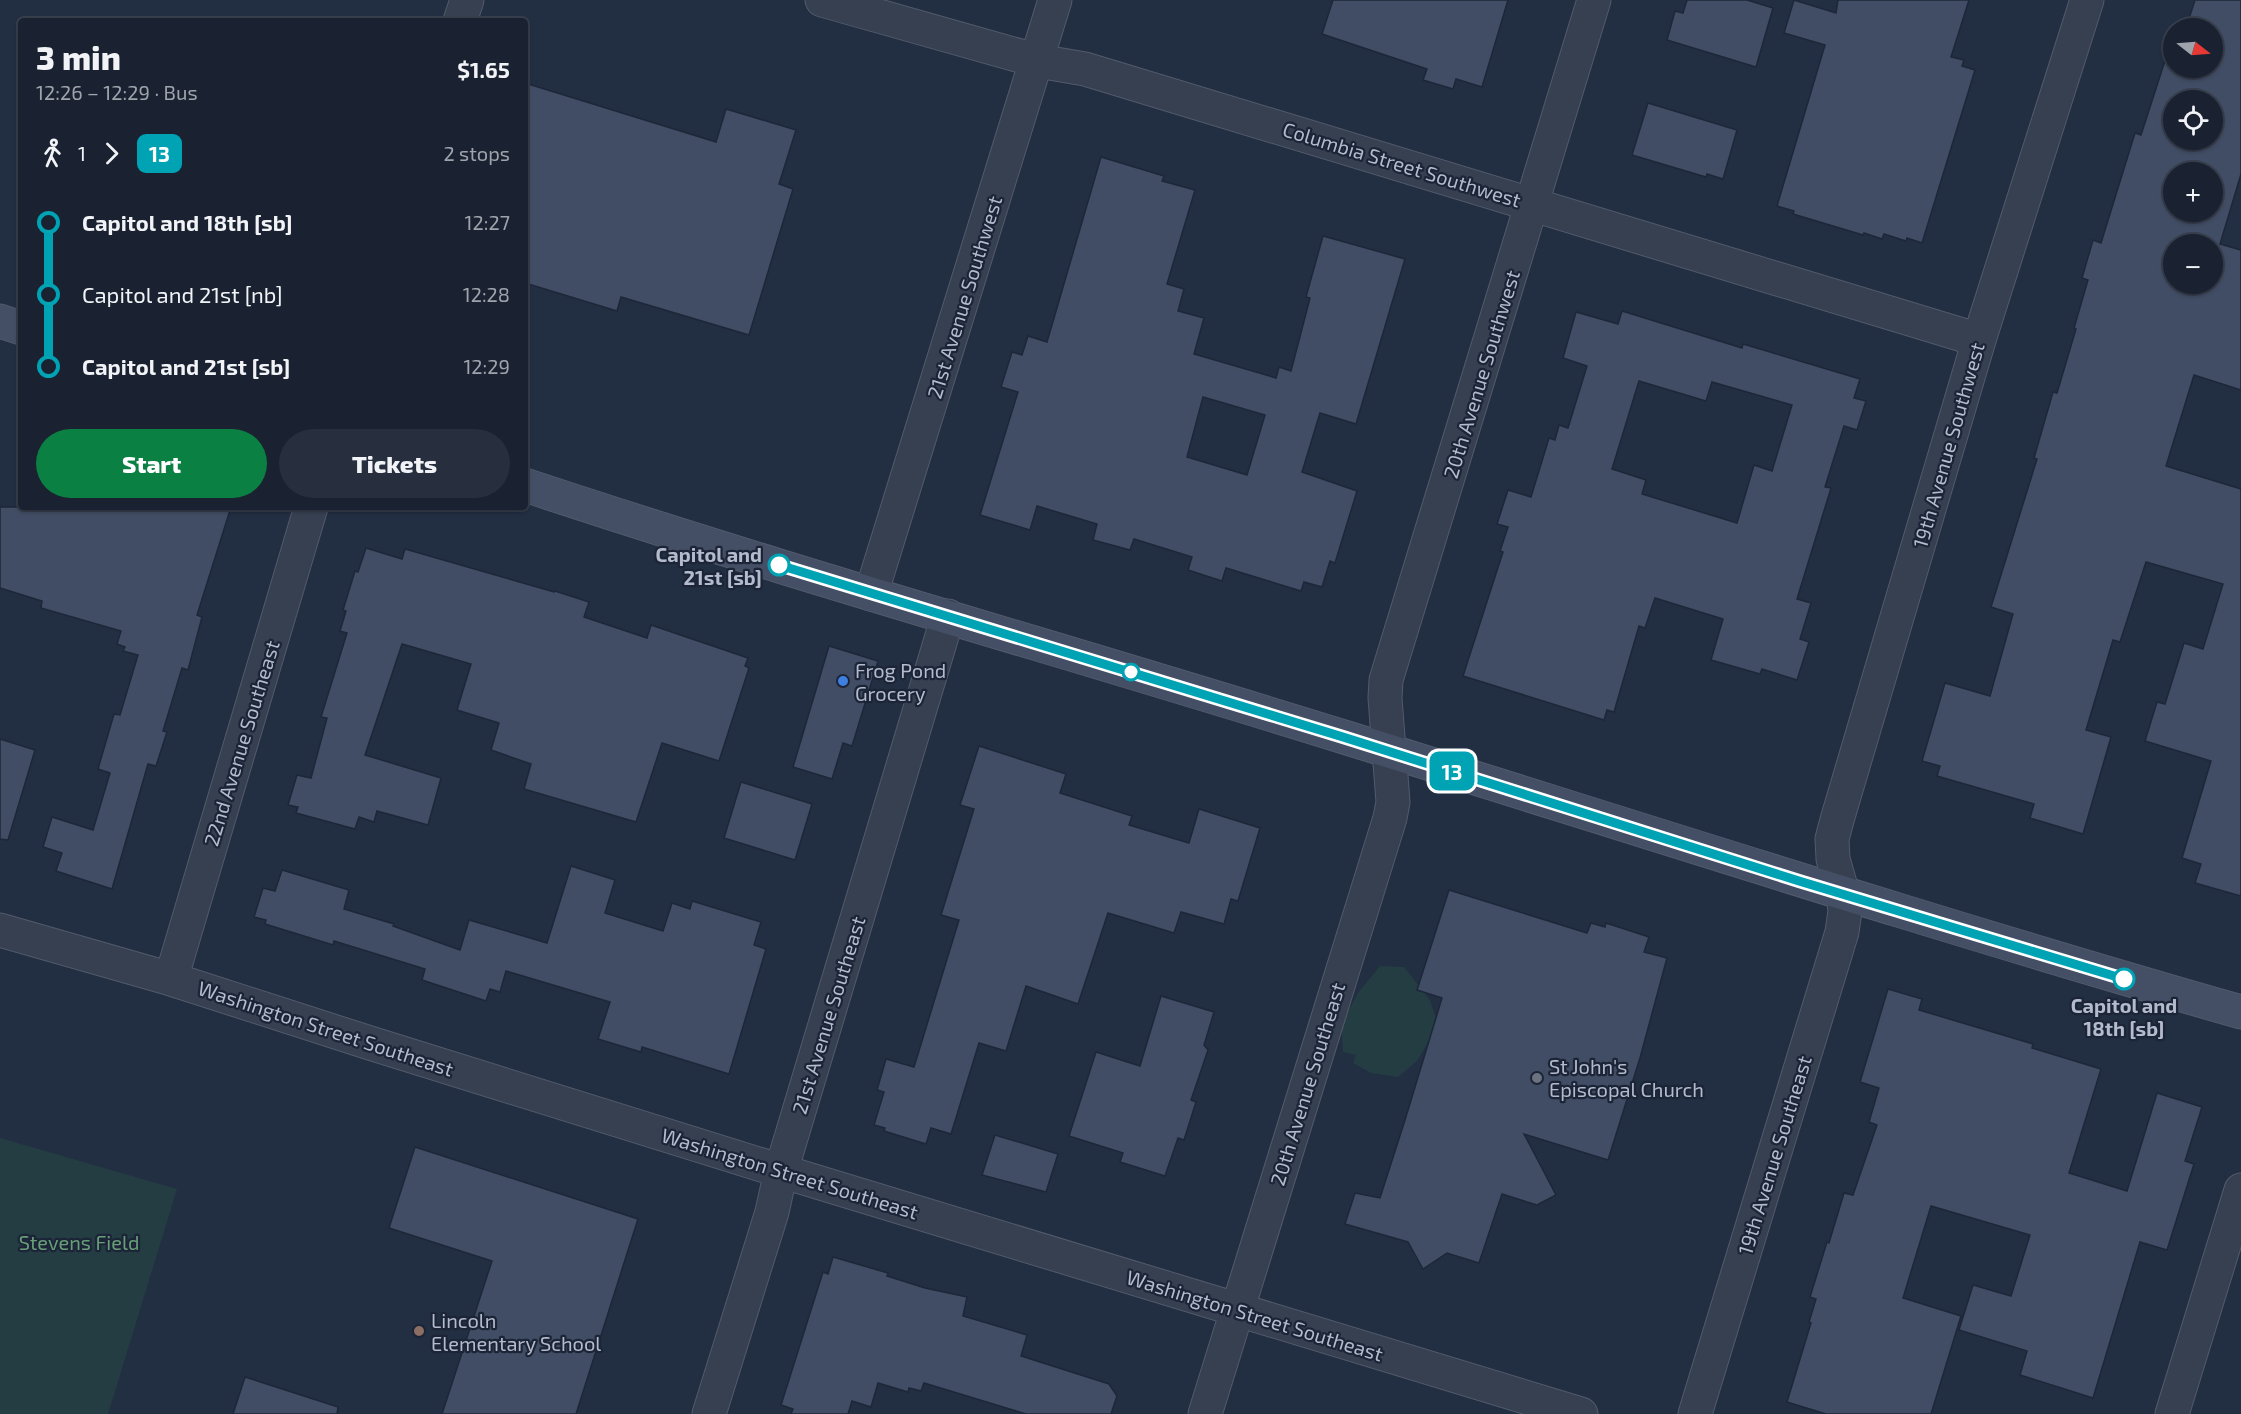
<!DOCTYPE html>
<meta charset="utf-8">
<style>
:root{--surface:#1a2232;--page:#272f3e;--text:#f1f3f6;--muted:#9fa4ac;--line:#383f4d;--accent:#0b8043}
body{margin:0;font-family:"Exo 2",sans-serif;background:var(--page);color:var(--text);height:100vh;display:flex;flex-direction:column;font-size:22px;white-space:nowrap}
*{box-sizing:border-box;margin:0}
p{font-size:20px;color:var(--muted)}
.icon{flex:none;width:33px;height:33px;fill:none;stroke:currentColor;stroke-width:2;stroke-linecap:round;stroke-linejoin:round}
.map{position:relative;flex:1;overflow:hidden}
.details{position:absolute;left:18px;top:18px;width:510px;height:492px;display:flex;flex-direction:column;background:var(--surface);border-radius:6px;box-shadow:0 2px 4px #0004,0 0 0 2px var(--line)}
.details>*{flex:none}
.badge{padding:0 12px;border-radius:9px;font-size:21px;line-height:39px}
.needle{width:39px;rotate:107deg}
.controls{position:absolute;left:2163px;top:18px;display:grid;gap:12px}
.controls a{display:grid;place-items:center;width:60px;height:60px;border-radius:50%;background:var(--surface);box-shadow:0 2px 4px #0004,0 0 0 2px var(--line);font-size:30px}
.map>.badge{position:absolute;translate:-50% -50%;box-shadow:0 0 0 3px #fff}
.legs{display:flex;align-items:center;gap:9px;height:66px;padding:0 18px;font-size:20px}
.legs p{margin-inline-start:auto}
.summary{display:flex;align-items:center;justify-content:space-between;height:102px;padding:0 18px}
h1{font-size:33px;font-weight:800;line-height:45px}
.action{display:flex;gap:12px;margin-top:auto;padding:12px 18px}
.action a{flex:1;height:69px;border-radius:36px;background:var(--accent);color:#fff;font-size:24px;font-weight:800;line-height:69px;text-align:center}
.action a+a{background:var(--page);color:var(--text)}
ul{padding:0 18px;list-style:none}
li{display:flex;align-items:center;gap:21px;height:72px;font-size:22px}
li i{display:grid;place-items:center;width:9px;height:100%;margin:0 8px;background:currentColor}
li i::after{content:'';width:15px;height:15px;margin:-8px;border:4px solid;border-radius:50%;background:var(--surface)}
li p{margin-inline-start:auto}
li:first-child i{background:linear-gradient(#0000 50%,currentColor 0)}
li:last-child i{background:linear-gradient(currentColor 50%,#0000 0)}
.map>svg:first-child{display:block}
</style>
<div class="map">
<svg width="2241" height="1414" viewBox="0 0 2241 1414">
<rect width="100%" height="100%" fill="#222e42"/>
<g fill="#243d43">
<polygon points="1380,966 1404,967 1430,1000 1438,1025 1417,1061 1398,1077 1371,1073 1353,1063 1356,1055 1343,1052 1341,1024 1358,993"/>
<polygon points="0,1138 177,1189 108,1414 0,1414"/>
</g>
<g fill="#414d64" stroke="#1e2739" stroke-width="1.5" fill-rule="evenodd">
<polygon points="1333,0 1508,0 1482,87 1456,79 1453,89 1423,80 1427,69 1322,34"/>
<polygon points="1687,0 1747,0 1773,8 1756,67 1667,40 1675,11 1683,13"/>
<polygon points="1794,0 1836,13 1838,0 1969,0 1951,57 1964,60 1962,66 1975,70 1922,243 1907,238 1906,241 1884,234 1882,239 1864,233 1863,235 1793,214 1794,211 1777,206 1825,45 1784,33"/>
<path d="M2195,0h46v174l-21,70 21,6v140l-47,-15 -28,91 75,23v407l-46,-13 6,-19 -19,-6 29,-97 -66,-20 12,-39 8,2 19,-61 19,6 20,-65 -77,-22 -26,80 -7,-2 -27,90 25,7 -28,97 -53,-16 4,-14 -97,-28 3,-10 -18,-5 23,-78 45,13 23,-82 -22,-7 46,-148 -3,-1 19,-66 4,1 19,-64 -2,-1 14,-48 -6,-2 11,-38 8,3 34,-110 6,2 30,-93 3,1v25h38v-40h-26zM2174,100h38v40h-38zM2174,172h38v40h-38zM2174,244h38v40h-38z"/>
<polygon points="525,83 716,142 726,109 796,130 779,184 793,189 749,335 621,297 617,311 525,283"/>
<polygon points="1648,103 1737,130 1723,179 1707,174 1706,177 1632,155"/>
<path d="M1101,157l63,19 -2,5 33,9 -28,94 17,5 -6,22 26,7 -10,36 82,24 3,-11 12,4 19,-73 -4,-1 17,-61 82,23 -49,165 -36,-11 -18,59 55,19 -22,72 -5,-2 -8,26 -18,-5 -3,9 -75,-23 -4,13 -34,-11 4,-13 -58,-18 -4,11 -37,-10 4,-16 -60,-18 -7,24 -50,-15 38,-123 -17,-5 11,-35 10,3 6,-19 19,6zM1203,397l62,18 -18,60 -60,-18z"/>
<path d="M1622,311l120,37 1,-4 117,35 -6,19 12,3 -9,29 -13,-4 -19,61 6,1 -34,111 14,4 -11,36 9,3 -12,38 -35,-11 -2,5 -49,-14 12,-41 -68,-21 -10,30 -6,-2 -25,86 -7,-2 -3,10 -141,-44 40,-124 -3,-1 8,-24 -11,-3 11,-34 23,7 18,-59 6,2 4,-15 9,3 19,-62 -24,-8 13,-46 42,12zM1639,381l67,20 6,-19 80,23 -20,66 -18,-6 -17,58 -95,-29 4,-14 -34,-11z"/>
<polygon points="0,507 231,507 197,615 202,617 188,670 182,668 163,731 167,732 156,766 148,764 112,889 56,871 62,853 43,847 52,817 93,830 110,773 98,769 114,714 120,715 138,655 123,651 125,647 117,644 121,631 41,608 42,601 0,588"/>
<polygon points="366,548 402,559 405,549 554,592 555,591 589,602 584,617 647,638 651,625 748,658 745,666 749,668 719,761 662,743 636,822 524,789 531,764 491,750 499,723 457,710 471,664 402,644 365,755 441,778 428,825 377,811 374,822 359,817 355,829 296,813 298,807 288,805 297,775 311,778 327,718 321,717 347,633 340,631 346,611 343,610 355,571 358,572"/>
<polygon points="829,646 878,661 852,746 843,743 832,779 793,767"/>
<polygon points="0,739 35,750 8,840 0,839"/>
<polygon points="979,746 1066,774 1060,793 1132,816 1129,825 1189,843 1199,809 1260,828 1238,901 1231,899 1224,924 1181,912 1174,933 1108,913 1078,1004 1026,986 1006,1051 979,1043 951,1134 931,1128 926,1144 884,1131 885,1128 874,1125 884,1092 877,1090 886,1059 914,1067 959,920 941,915 974,809 960,805"/>
<polygon points="741,782 812,804 795,860 724,838"/>
<polygon points="571,866 615,880 605,913 663,931 672,903 690,909 692,901 761,922 754,945 766,949 729,1074 642,1047 641,1052 598,1039 610,1002 506,971 500,992 490,989 486,1001 422,980 425,969 334,941 333,945 265,924 266,920 254,917 263,888 275,891 282,870 349,890 344,909 394,924 393,926 460,950 469,920 547,943"/>
<polygon points="1449,890 1587,933 1591,923 1605,927 1606,923 1649,937 1644,952 1667,958 1640,1058 1608,1160 1524,1134 1556,1195 1537,1205 1502,1194 1479,1263 1447,1253 1423,1269 1408,1242 1345,1224 1355,1193 1380,1198 1405,1120 1442,998 1417,990"/>
<polygon points="1888,989 1922,999 1919,1010 2033,1044 2032,1048 2101,1069 2069,1173 2127,1191 2157,1093 2202,1107 2185,1161 2194,1164 2167,1250 2140,1242 2093,1398 2020,1375 2027,1351 1959,1330 1973,1285 2011,1296 2030,1235 1931,1206 1903,1298 1961,1316 1931,1414 1826,1414 1787,1402 1811,1323 1809,1322 1816,1299 1810,1297 1827,1242 1829,1243 1844,1193 1853,1195 1877,1125 1869,1122 1879,1088 1860,1082"/>
<polygon points="1161,996 1214,1012 1204,1045 1208,1050 1191,1100 1196,1102 1184,1140 1178,1138 1165,1176 1120,1162 1123,1153 1069,1136 1096,1052 1140,1066"/>
<polygon points="995,1135 1058,1154 1046,1192 982,1175"/>
<polygon points="415,1147 638,1219 576,1414 442,1414 492,1261 389,1228"/>
<polygon points="833,1257 888,1273 887,1276 925,1288 967,1297 963,1316 1027,1335 1021,1356 1109,1384 1117,1396 1111,1414 1026,1414 924,1383 921,1391 909,1388 908,1392 878,1383 871,1407 852,1401 848,1414 791,1414 793,1409 781,1405 823,1272 828,1274"/>
<polygon points="245,1377 338,1407 337,1414 233,1414"/>
</g>
<g fill="none" stroke-linecap="round" stroke-linejoin="round">
<g stroke="#525b6c" stroke-width="35">
<g id="street">
<polyline points="822,0 1038,61 1085,69 1979,340"/>
<polyline points="460,21 467,0"/>
<polyline points="871,594 1055,0"/>
<polyline points="0,930 171,979 370,1043 781,1171 1581,1414"/>
<polyline points="171,979 311,507"/>
<polyline points="709,1414 772,1212 781,1171 948,616"/>
<polyline points="1205,1414 1390,818 1393,802 1385,698 1386,680 1594,0"/>
<polyline points="1695,1414 1842,932 1845,911 1843,894 1833,859 1832,839 1837,820 1979,340 2087,0"/>
<polyline points="2172,1414 2241,1190"/>
</g>
</g>
<g stroke="#525b6c" stroke-width="35">
<g id="secondary">
<polyline points="0,321 21,328"/>
<path d="M525,485c271,90 546,167 819,252 299,93 596,189 897,275"/>
</g>
</g>
<use href="#street" stroke="#374051" stroke-width="33"/>
<use href="#secondary" stroke="#444e65" stroke-width="33"/>
</g>
<g fill="none" stroke-linecap="round" stroke-linejoin="round">
<g stroke="#fff" stroke-width="14">
<polyline id="line-1" points="779,565 1343,737 1799,881 2124,979"/>
</g>
<use href="#line-1" stroke="#00a3b4" stroke-width="9"/>
</g>
<g fill="#fff" stroke="#00a3b4" stroke-width="3">
<circle cx="779" cy="565" r="10"/>
<circle cx="1131" cy="672" r="8"/>
<circle cx="2124" cy="979" r="10"/>
</g>
<circle fill="#3f7fe0" stroke="#1c2537" stroke-width="2" cx="843" cy="681" r="6"/>
<circle fill="#6b7280" stroke="#1c2537" stroke-width="2" cx="1537" cy="1078" r="6"/>
<circle fill="#8d6e63" stroke="#1c2537" stroke-width="2" cx="419" cy="1331" r="6"/>
<g text-anchor="middle" dominant-baseline="central" stroke-width="4.5" stroke-linejoin="round" paint-order="stroke">
<g font-size="20" fill="#b3bbcc" stroke="#1c2537">
<text transform="translate(1402 164) rotate(17)">Columbia Street Southwest</text>
<text transform="translate(964 297) rotate(-73)">21st Avenue Southwest</text>
<text transform="translate(1481 374) rotate(-73)">20th Avenue Southwest</text>
<text transform="translate(1948 445) rotate(-74)">19th Avenue Southwest</text>
<text transform="translate(241 743) rotate(-73)">22nd Avenue Southeast</text>
<text transform="translate(828 1015) rotate(-73)">21st Avenue Southeast</text>
<text transform="translate(326 1028) rotate(18)">Washington Street Southeast</text>
<text transform="translate(1307 1084) rotate(-73)">20th Avenue Southeast</text>
<text transform="translate(1774 1155) rotate(-73)">19th Avenue Southeast</text>
<text transform="translate(790 1173) rotate(17)">Washington Street Southeast</text>
<text transform="translate(1255 1315) rotate(17)">Washington Street Southeast</text>
</g>
<g font-size="20" font-weight="bold" fill="#b3bbcc" stroke="#1c2537" text-anchor="end">
<text x="762" y="554">Capitol and<tspan x="762" dy="23">21st [sb]</tspan></text>
<text x="2124" y="1005" text-anchor="middle">Capitol and<tspan x="2124" dy="23">18th [sb]</tspan></text>
</g>
<g font-size="20" fill="#b3bbcc" stroke="#1c2537" text-anchor="start">
<text x="855" y="670">Frog Pond<tspan x="855" dy="23">Grocery</tspan></text>
<text x="1549" y="1066">St John's<tspan x="1549" dy="23">Episcopal Church</tspan></text>
<text x="431" y="1320">Lincoln<tspan x="431" dy="23">Elementary School</tspan></text>
</g>
<g font-size="20" fill="#689f79" stroke="#1c2537">
<text x="79" y="1242">Stevens Field</text>
</g>
</g>
</svg>
<div class="controls">
<a><svg class="needle" viewBox="-14 -14 28 28"><path d="M0-13l5 13h-10z" fill="#e53935"/><path d="M0 13l5-13h-10z" fill="#9fa4ac"/></svg></a>
<a><svg class="icon" aria-label="locate" viewBox="0 0 24 24"><circle cx="12" cy="12" r="6"/><path d="M12 2v4M12 18v4M2 12h4M18 12h4"/></svg></a>
<a>+</a>
<a>−</a>
</div>
<b class="badge" style="left:1452px;top:771px;background:#00a3b4;color:#fff">13</b>
<section class="details">
<div class="summary"><div><h1>3 min</h1><p>12:26 – 12:29 · Bus</p></div><b>$1.65</b></div>
<div class="legs"><svg class="icon" aria-label="walk" viewBox="0 0 24 24"><circle cx="13" cy="4" r="2"/><path d="M13 8l-2 6 4 7M11 14l-3 7M7 12l3-4h3l4 4"/></svg>1<svg class="icon" aria-label="forward" viewBox="0 0 24 24"><path d="M9 5l7 7-7 7"/></svg><b class="badge" style="background:#00a3b4;color:#fff">13</b><p>2 stops</p></div>
<ul>
<li><i style="color:#00a3b4"></i><b>Capitol and 18th [sb]</b><p>12:27</p></li>
<li><i style="color:#00a3b4"></i><span>Capitol and 21st [nb]</span><p>12:28</p></li>
<li><i style="color:#00a3b4"></i><b>Capitol and 21st [sb]</b><p>12:29</p></li>
</ul>
<div class="action"><a>Start</a><a>Tickets</a></div>
</section>
</div>
